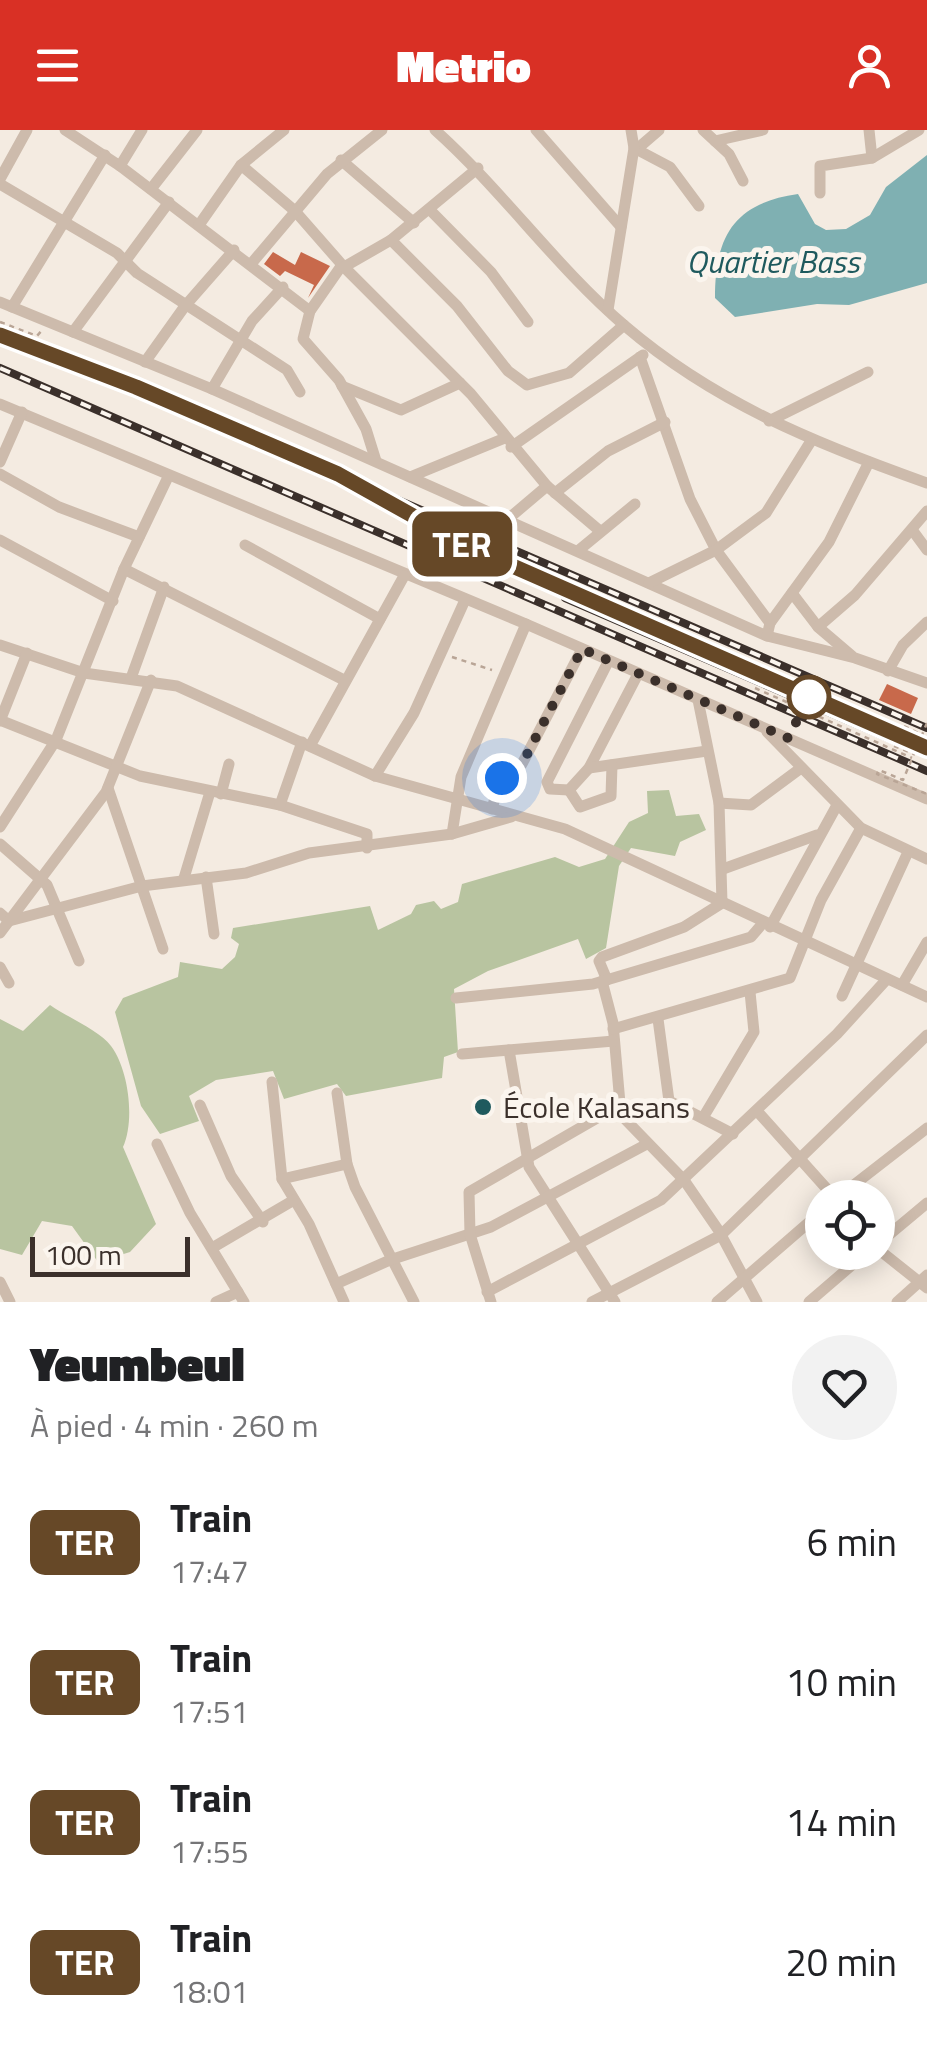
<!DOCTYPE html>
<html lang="fr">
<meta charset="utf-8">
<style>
:root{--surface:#fff;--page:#f2f2f2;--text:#202124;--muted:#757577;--accent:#d93025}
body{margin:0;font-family:"Titillium Web",sans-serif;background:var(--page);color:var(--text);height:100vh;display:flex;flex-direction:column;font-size:38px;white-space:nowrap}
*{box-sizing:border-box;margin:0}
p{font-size:32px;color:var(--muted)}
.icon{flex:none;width:55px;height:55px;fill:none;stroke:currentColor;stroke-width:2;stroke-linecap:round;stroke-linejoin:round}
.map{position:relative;height:1172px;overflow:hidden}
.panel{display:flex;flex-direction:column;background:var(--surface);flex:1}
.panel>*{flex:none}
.badge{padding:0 20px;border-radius:15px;font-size:35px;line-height:65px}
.buttons{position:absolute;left:805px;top:1050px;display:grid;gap:20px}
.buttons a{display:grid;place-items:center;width:90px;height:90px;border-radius:50%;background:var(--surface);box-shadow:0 5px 25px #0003;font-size:50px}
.scale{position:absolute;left:30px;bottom:25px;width:160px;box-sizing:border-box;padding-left:10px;border:5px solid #3b302b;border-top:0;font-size:28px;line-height:35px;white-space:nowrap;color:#3b302b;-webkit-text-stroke:8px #fbf5ee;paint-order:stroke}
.you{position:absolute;width:50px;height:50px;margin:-25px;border:8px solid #fff;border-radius:50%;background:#1a73e8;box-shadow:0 0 0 15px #1a73e833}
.map>.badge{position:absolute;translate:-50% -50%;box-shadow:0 0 0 5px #fff}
.round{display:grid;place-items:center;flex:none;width:105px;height:105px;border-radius:52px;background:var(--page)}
.headline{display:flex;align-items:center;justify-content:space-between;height:170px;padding:0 30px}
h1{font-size:48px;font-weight:800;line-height:75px}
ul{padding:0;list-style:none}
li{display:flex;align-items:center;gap:30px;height:140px;padding:0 30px}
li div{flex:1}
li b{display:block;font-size:38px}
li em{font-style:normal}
li .badge{min-width:110px;font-weight:700;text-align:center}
header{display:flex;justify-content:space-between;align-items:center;height:130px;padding:0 30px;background:var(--accent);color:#fff;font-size:45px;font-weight:800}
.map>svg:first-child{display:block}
</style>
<header><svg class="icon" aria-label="menu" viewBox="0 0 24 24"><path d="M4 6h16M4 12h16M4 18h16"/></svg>Metrio<svg class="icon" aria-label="person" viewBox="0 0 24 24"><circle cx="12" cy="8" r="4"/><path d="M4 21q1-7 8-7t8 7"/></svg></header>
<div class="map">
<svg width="927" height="1172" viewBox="0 0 927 1172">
<rect width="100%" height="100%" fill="#f4ebe1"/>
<g fill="#b8c4a0">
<polygon points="669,660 676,686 699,684 706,700 680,712 675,726 631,718 619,736 606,818 586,829 578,809 488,841 454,859 458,922 444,927 442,948 346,966 337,954 284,969 273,941 216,950 189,966 199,991 160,1004 141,976 115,882 123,868 178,847 180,832 222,839 235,827 239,814 231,808 233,798 370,776 378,800 411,784 416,775 434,771 441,779 458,772 462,754 555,727 579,737 605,729 629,692 648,683 647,661"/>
<path d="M50,875c17,12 49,25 61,41 18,24 24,75 12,101l33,77 -26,28 -32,10 -26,-36 -30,-5 -20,34 -22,-6v-230l23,12z"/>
</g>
<path fill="#7fb0b2" d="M927,25v128l-78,22 -32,-1 -82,13 -20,-19c0,-62 19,-95 83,-104l17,30 11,6 20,-1 24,-14 16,-28z"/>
<g fill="#c8694b">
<polygon points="273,122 295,135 301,122 330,136 308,168 314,155 285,141 280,146 264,134"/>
<polygon points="887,554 918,568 911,584 879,570"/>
</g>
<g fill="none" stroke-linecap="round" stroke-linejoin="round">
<g stroke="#b9a596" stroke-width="2.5" stroke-dasharray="5 5" stroke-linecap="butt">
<polyline points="0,192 37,206 43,199"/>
<polyline points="452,527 492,540"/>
<polyline points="766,539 921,608"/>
<polyline points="755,558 912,628"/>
<polyline points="904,596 922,605"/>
<polyline points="894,616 914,624"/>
</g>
<g stroke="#cdbbac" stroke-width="11">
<polyline points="65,0 120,36 310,181"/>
<path d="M435,0c68,61 121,137 190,196 90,77 192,118 302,157"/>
<polyline points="536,0 621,97"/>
<polyline points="703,0 729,24 743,51"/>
<polyline points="869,0 872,28"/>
<polyline points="715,11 763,0"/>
<polyline points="634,18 670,37 699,76"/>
<polyline points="637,19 659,0"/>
<polyline points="341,30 414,93"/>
<polyline points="241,35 295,81 344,137 471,264 547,356 600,401"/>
<polyline points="120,36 142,0"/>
<polyline points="0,49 27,0"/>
<polyline points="0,54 117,123 137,143 287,240 300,262"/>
<polyline points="151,59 197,0"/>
<polyline points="820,63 820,36 872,28 919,0"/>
<polyline points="430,80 491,142 528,192"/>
<polyline points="199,95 241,35 284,0"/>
<polyline points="391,110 457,176 508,241 527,255 569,243 624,195"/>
<polyline points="251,134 327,44 382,0"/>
<polyline points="342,135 310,181 303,209 339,250 366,299 376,331"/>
<polyline points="344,137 391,110 478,38"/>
<polyline points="0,172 212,259 767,506 855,528 927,553"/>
<polyline points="12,177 105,25"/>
<polyline points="608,180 634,18 631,0"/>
<polyline points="73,202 169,72"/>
<polyline points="640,227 690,369 716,420 770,493 767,506"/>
<polyline points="145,232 185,176 234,120"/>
<polyline points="342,256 401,280 460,253"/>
<polyline points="212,259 252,191 283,157"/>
<polyline points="0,274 526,494 927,669"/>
<polyline points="769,291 868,242"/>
<polyline points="511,317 643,225"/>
<polyline points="0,332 22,282"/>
<polyline points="0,344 59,377 139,407"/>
<polyline points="410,347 505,308"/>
<polyline points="555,363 608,321 665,292"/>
<polyline points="508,389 547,356"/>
<polyline points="913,401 927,420"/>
<polyline points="0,410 113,471"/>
<polyline points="245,415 380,489"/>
<polyline points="579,420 635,374"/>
<polyline points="124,439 344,550"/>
<polyline points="649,453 716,420 766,383 811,311"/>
<polyline points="792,463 818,497 852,526"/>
<polyline points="770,493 829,412 869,332"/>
<polyline points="818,497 855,465 927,381"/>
<polyline points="0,515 84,543 177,556 375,646 565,699 927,867"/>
<polyline points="608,532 547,652 550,659 569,660 589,638 638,544"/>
<polyline points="888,541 903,515 927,492"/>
<polyline points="131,548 164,457"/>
<polyline points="0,590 140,646 280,675 367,704 367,718"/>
<polyline points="0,591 27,523"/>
<polyline points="767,602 861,698 927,729"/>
<polyline points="310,616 404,446"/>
<polyline points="589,638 707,621"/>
<polyline points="375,646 414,583 465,470"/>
<polyline points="108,658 163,819"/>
<polyline points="569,660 580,677 611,666 612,635"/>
<polyline points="221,664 229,634"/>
<polyline points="719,673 751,675 801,638"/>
<polyline points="280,675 302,612"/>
<polyline points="492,679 499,653 522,634 582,519"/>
<polyline points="0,697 56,610 124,439 168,347"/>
<polyline points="452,704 461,647 526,494"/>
<polyline points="0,714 47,755 79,831"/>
<polyline points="723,739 817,705"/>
<polyline points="206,747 214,804"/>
<polyline points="184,748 210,662"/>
<polyline points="0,783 9,791 142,756 246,743 309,723 452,704 511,687"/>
<polyline points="770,797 836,677"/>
<polyline points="0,803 106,662 151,550"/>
<polyline points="0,837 9,853"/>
<polyline points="607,850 599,831 602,827 684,797 722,773 719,673 698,570"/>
<polyline points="602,851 613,893 621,985 684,1050 719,1101 757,1172"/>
<polyline points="902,855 927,812"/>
<polyline points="842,866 908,722"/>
<polyline points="456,868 593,854 751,807 763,793"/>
<polyline points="658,889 669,971 733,1004"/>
<polyline points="613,899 790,848 821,770 861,698"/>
<polyline points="509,920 529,1037 615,1172"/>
<polyline points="462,924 614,911"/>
<polyline points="272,952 282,1049 309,1094 344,1172"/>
<polyline points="337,963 347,1034 355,1057 414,1172"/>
<polyline points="200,975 231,1046 263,1092"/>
<polyline points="757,981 835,1068"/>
<polyline points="704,986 754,902 750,862"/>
<polyline points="157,1014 190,1083 244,1172"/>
<polyline points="282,1049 347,1034"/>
<polyline points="837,1068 927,998"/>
<polyline points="878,1114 927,1073"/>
<polyline points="212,1118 294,1070"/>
<polyline points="878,1119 927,1158"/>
<polyline points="0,1152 10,1172"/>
<polyline points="336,1154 390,1130 491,1097 647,1014"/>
<polyline points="487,1162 661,1070 837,904 887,849"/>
<polyline points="216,1172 238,1162"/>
<polyline points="491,1172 470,1104 469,1062 618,976"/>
<polyline points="592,1172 721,1105 927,905"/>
<polyline points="717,1172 822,1081"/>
<polyline points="809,1172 867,1122"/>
<polyline points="897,1172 927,1145"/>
</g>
<g stroke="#3b302b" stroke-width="8">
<g id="rail">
<polyline points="0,206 136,257 927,598"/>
<polyline points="0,238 927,641"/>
<polyline points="443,403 579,466"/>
<polyline points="565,468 900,613"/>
<polyline points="890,602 927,618"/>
</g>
</g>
<use href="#rail" stroke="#fbf5ee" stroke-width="4" stroke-dasharray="11" stroke-linecap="butt"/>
<polyline stroke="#b9a596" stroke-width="2.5" stroke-dasharray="5 5" stroke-linecap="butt" points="927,593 903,650 879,640 877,644 927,664"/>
</g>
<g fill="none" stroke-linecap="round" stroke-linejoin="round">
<g stroke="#fff" stroke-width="22">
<polyline id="line" points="0,205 136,257 338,344 467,416 927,618"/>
</g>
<use href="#line" stroke="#664827" stroke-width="15"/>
<polyline stroke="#3b302b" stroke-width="10" stroke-dasharray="0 18" points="502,648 522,634 582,519 788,608 809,567"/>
</g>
<circle fill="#fff" stroke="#664827" stroke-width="5" cx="809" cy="567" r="20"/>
<circle fill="#1f5a5e" stroke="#fbf5ee" stroke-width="4" cx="483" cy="977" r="10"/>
<g text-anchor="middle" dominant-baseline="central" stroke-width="10" stroke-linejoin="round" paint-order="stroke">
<g font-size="30" fill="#3b302b" stroke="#fbf5ee" text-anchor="start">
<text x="503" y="977">École Kalasans</text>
</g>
<g font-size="32" font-style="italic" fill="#1f5a5e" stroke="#fbf5ee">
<text x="773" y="131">Quartier Bass</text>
</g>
</g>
</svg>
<div class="buttons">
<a><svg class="icon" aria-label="locate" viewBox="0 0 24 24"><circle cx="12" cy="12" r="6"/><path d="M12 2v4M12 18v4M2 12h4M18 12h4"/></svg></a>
</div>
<div class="scale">100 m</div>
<div class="you" style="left:502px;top:648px"></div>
<b class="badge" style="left:462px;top:414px;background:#664827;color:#fff">TER</b>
</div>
<section class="panel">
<div class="headline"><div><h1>Yeumbeul</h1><p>À pied · 4 min · 260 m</p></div><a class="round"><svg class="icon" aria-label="heart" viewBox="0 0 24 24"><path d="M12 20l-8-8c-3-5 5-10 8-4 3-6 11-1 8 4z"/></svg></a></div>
<ul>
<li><span class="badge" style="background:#664827;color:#fff">TER</span><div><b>Train</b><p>17:47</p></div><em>6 min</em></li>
<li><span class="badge" style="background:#664827;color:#fff">TER</span><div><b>Train</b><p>17:51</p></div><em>10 min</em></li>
<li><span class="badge" style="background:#664827;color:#fff">TER</span><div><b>Train</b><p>17:55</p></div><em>14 min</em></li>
<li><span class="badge" style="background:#664827;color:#fff">TER</span><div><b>Train</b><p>18:01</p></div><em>20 min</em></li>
</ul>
</section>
